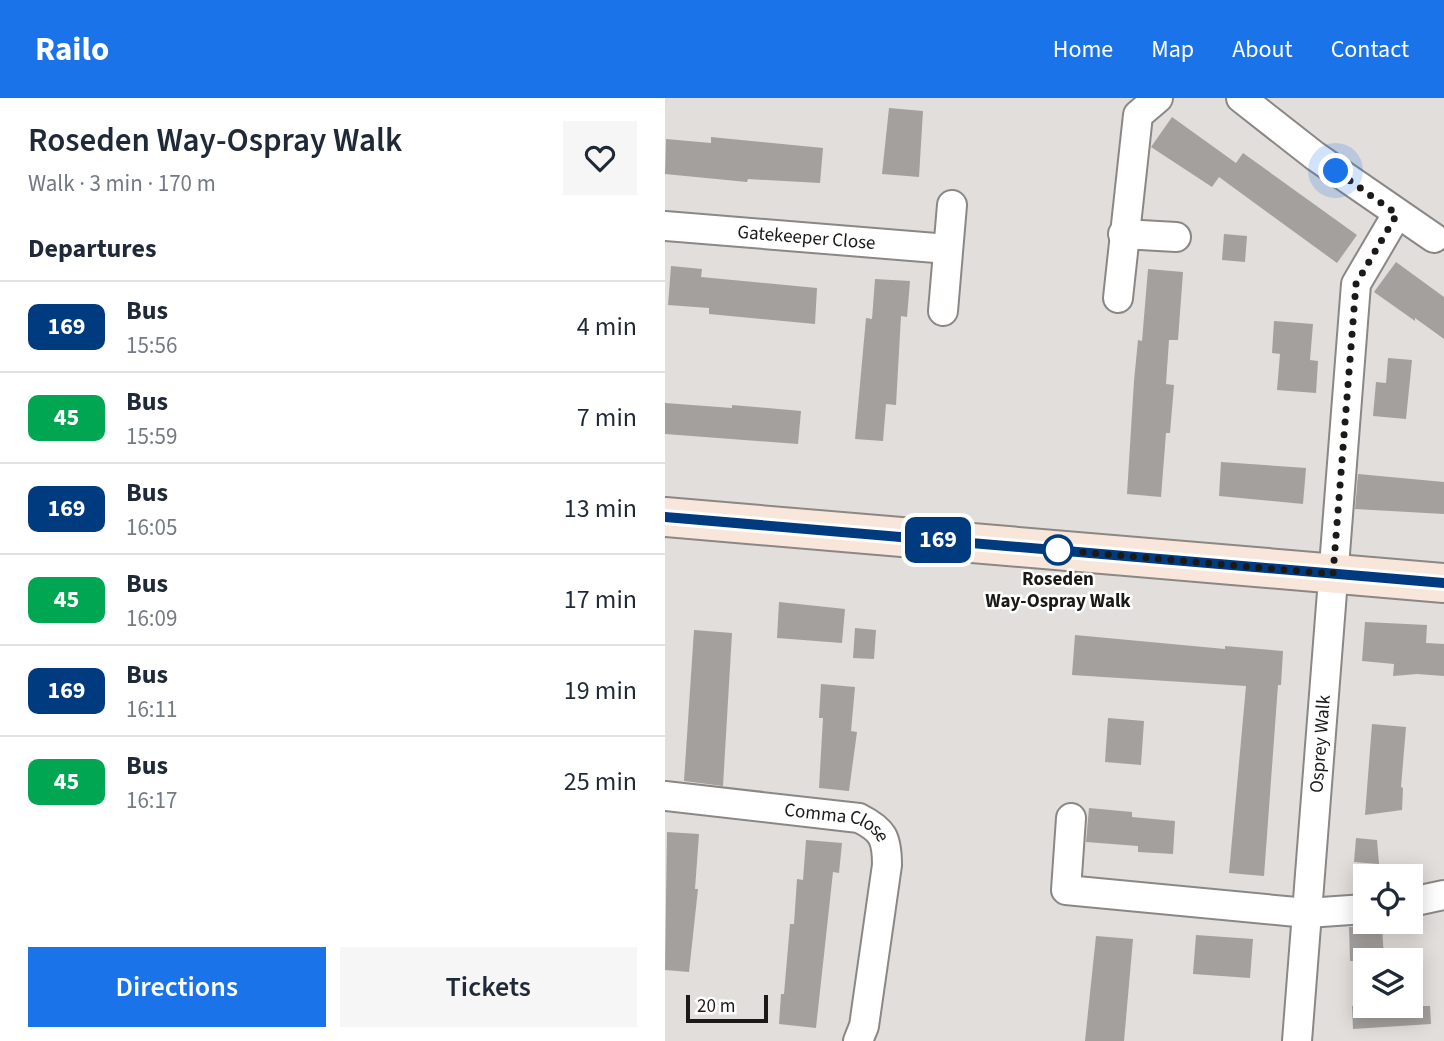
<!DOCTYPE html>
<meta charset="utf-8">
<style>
:root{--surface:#fff;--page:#f6f6f7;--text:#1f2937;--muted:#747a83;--line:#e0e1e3;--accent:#1a73e8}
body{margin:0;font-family:"Source Sans 3",sans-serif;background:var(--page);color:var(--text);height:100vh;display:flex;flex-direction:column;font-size:26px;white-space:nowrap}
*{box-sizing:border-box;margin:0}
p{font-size:23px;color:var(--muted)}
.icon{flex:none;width:38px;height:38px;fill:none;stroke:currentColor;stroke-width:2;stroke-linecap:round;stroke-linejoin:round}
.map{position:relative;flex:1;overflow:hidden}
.sheet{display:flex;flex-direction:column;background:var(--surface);width:665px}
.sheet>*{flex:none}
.badge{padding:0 14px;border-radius:10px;font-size:24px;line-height:46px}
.buttons{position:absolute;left:688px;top:766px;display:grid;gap:14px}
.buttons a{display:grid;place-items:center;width:70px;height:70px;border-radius:0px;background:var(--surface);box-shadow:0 4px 18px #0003;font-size:35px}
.scale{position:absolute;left:21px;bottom:18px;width:82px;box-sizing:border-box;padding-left:7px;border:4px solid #1b1a19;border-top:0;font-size:19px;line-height:24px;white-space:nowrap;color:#1b1a19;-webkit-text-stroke:5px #fff;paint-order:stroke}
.you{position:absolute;width:35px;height:35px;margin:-18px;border:5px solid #fff;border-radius:50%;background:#1a73e8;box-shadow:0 0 0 10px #1a73e833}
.map>.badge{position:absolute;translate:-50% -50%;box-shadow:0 0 0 4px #fff}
h2{padding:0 28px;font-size:26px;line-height:63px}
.round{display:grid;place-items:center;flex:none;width:74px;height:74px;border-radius:0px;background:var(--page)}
.headline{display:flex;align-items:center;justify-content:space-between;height:119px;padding:0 28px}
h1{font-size:33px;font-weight:600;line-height:52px}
.action{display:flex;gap:14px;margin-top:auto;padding:14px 28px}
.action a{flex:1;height:80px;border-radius:0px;background:var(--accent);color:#fff;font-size:28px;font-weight:600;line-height:80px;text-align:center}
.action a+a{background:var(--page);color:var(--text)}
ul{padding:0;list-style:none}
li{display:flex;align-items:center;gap:21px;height:91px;padding:0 28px;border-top:2px solid var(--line)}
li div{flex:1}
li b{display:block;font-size:26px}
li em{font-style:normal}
li .badge{min-width:77px;font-weight:700;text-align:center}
header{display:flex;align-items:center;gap:42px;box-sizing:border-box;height:98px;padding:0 35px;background:var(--accent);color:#fff}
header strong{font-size:33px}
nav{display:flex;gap:38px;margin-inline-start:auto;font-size:24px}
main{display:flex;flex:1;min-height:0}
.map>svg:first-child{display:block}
</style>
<header>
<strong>Railo</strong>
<nav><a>Home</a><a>Map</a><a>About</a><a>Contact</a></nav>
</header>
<main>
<section class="sheet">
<div class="headline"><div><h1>Roseden Way-Ospray Walk</h1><p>Walk · 3 min · 170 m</p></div><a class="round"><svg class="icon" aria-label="heart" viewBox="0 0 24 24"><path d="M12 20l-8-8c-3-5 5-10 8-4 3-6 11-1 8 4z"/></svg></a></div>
<h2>Departures</h2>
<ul>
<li><span class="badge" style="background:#003b80;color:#fff">169</span><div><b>Bus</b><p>15:56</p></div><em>4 min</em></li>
<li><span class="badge" style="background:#00a651;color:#fff">45</span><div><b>Bus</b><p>15:59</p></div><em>7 min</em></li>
<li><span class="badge" style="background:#003b80;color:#fff">169</span><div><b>Bus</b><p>16:05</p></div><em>13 min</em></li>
<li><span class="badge" style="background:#00a651;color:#fff">45</span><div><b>Bus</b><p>16:09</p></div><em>17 min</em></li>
<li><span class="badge" style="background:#003b80;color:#fff">169</span><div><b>Bus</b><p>16:11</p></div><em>19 min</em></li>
<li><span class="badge" style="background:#00a651;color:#fff">45</span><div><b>Bus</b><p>16:17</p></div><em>25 min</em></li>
</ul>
<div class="action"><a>Directions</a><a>Tickets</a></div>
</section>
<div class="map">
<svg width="779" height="943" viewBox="0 0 779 943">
<rect width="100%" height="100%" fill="#e2dedb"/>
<g fill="#a4a09e">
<polygon points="224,10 258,13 254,79 217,76"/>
<polygon points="507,19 571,65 578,55 692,137 672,165 554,79 547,89 486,49"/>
<polygon points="46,39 158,50 155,85 83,81 82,84 0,76 1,41 46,45"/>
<polygon points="559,136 582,138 580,164 557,162"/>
<polygon points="731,164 779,199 779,241 750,220 750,223 709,194"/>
<polygon points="6,168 37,171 36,179 152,190 150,226 44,216 44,210 3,207"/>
<polygon points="483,171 518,174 513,242 504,242 501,286 509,287 505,335 501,335 496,399 462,396 469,283 473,242 477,243"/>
<polygon points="210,181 245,183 242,219 236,218 231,307 221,306 218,343 190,341 201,220 207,221"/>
<polygon points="609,223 648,226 645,262 653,263 651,295 612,292 615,256 607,255"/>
<polygon points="723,260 747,262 741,321 708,318 711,284 721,285"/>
<polygon points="0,305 67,310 67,307 136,313 133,346 0,336"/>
<polygon points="556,364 641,370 638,406 554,398"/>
<polygon points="693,376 779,384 779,416 690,411"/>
<polygon points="114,504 180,511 177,545 112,540"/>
<polygon points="700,524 762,527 761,545 779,546 779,578 752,576 728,578 729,566 697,563"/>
<polygon points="190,530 211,532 209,561 188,560"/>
<polygon points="29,532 67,535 58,688 19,683"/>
<polygon points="410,537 560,551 560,548 618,553 616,587 613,587 599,778 564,775 581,588 407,577"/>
<polygon points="156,586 190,589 186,633 192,634 184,693 154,690 158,620 154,620"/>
<polygon points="443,620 479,623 476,667 440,664"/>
<polygon points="707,626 741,629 736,689 738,690 737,712 700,717"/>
<polygon points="424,710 467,714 467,719 510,723 508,756 473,754 473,748 421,744"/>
<polygon points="2,734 34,736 30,791 33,791 24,874 0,872"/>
<polygon points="691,740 712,742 714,766 689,764"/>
<polygon points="141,742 177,745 174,775 168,774 151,930 114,926 116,896 119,896 125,826 129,826 132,781 138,782"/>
<polygon points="717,827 719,863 685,863 684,829"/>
<polygon points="531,837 588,841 585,880 528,876"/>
<polygon points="431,838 468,841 459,943 420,943"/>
<polygon points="687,908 765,908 766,926 688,931"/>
</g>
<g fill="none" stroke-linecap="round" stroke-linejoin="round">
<g stroke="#8b8784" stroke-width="32">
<g id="street">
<polyline points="576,0 650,58 769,140"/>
<path id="s1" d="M0,128l283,23"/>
<polyline points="458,136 511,139"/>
<polyline points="453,200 473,17 493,0"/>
<polyline points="278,213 287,107"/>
<path id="s2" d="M0,698l194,22c24,12 28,20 28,47l-23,161 -6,15"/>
<polyline points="406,720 401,792 642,815 700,811"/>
<polyline points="746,804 779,797"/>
<path id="s3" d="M632,943l59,-757 41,-70"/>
</g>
</g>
<g stroke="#8b8784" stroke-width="42">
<polyline id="secondary" points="0,419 779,485"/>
</g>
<use href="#street" stroke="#fff" stroke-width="28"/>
<use href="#secondary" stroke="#f9e6da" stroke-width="38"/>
</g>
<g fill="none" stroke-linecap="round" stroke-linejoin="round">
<g stroke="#fff" stroke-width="16">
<polyline id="line" points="0,419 779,485"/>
</g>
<use href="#line" stroke="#003b80" stroke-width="10"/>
<polyline stroke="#1b1a19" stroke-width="7" stroke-dasharray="0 12.6" points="393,452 668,476 691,186 732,116 671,73"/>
</g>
<circle fill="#fff" stroke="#003b80" stroke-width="3.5" cx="393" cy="452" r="14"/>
<g text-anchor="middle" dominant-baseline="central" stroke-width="5" stroke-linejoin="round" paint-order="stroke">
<g font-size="19" fill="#1b1a19" stroke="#fff">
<text stroke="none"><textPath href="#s1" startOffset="142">Gatekeeper Close</textPath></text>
<text stroke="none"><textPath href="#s3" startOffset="298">Osprey Walk</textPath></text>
<text stroke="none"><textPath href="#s2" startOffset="175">Comma Close</textPath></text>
</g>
<g font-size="19" font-weight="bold" fill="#1b1a19" stroke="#fff">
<text x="393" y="481">Roseden<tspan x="393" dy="22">Way-Ospray Walk</tspan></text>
</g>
</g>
</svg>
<div class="buttons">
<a><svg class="icon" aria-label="locate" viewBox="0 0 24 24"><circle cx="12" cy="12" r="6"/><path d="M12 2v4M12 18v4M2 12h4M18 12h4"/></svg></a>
<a><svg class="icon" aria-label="layers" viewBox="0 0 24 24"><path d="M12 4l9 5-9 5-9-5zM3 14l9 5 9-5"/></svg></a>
</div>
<div class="scale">20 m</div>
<div class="you" style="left:671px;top:73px"></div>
<b class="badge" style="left:273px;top:442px;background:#003b80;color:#fff">169</b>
</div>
</main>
